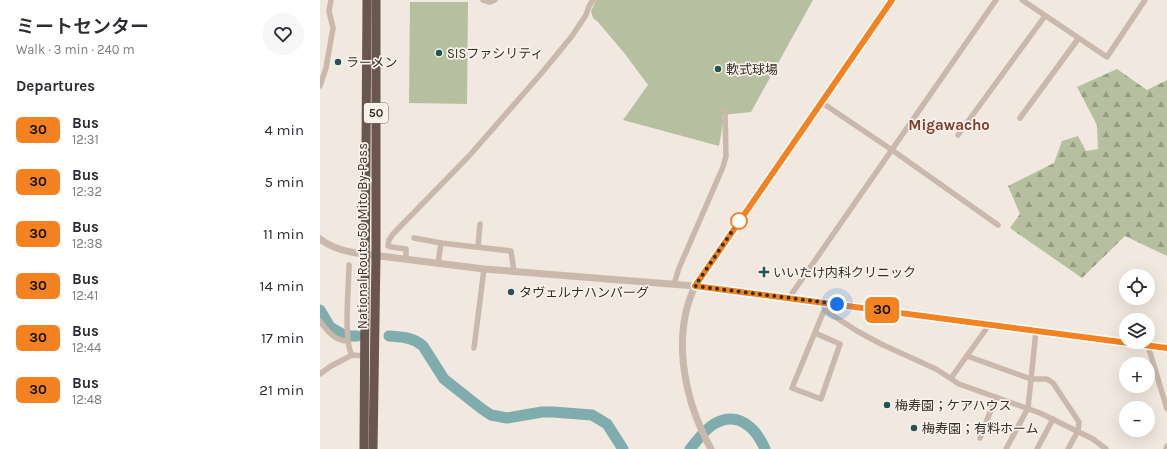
<!DOCTYPE html>
<meta charset="utf-8">
<style>
:root{--surface:#fff;--page:#f7f7f7;--text:#2b2b33;--muted:#7c7c81}
body{margin:0;font-family:Karla,"Noto Sans JP",sans-serif;background:var(--page);color:var(--text);height:100vh;display:flex;flex-direction:column;font-size:15px;white-space:nowrap}
*{box-sizing:border-box;margin:0}
p{font-size:13px;color:var(--muted)}
.icon{flex:none;width:22px;height:22px;fill:none;stroke:currentColor;stroke-width:2;stroke-linecap:round;stroke-linejoin:round}
.map{position:relative;flex:1;overflow:hidden}
.drawer{display:flex;flex-direction:column;background:var(--surface);width:320px}
.drawer>*{flex:none}
.badge{padding:0 8px;border-radius:6px;font-size:14px;line-height:26px}
.fabs{position:absolute;left:799px;top:269px;display:grid;gap:8px}
.fabs a{display:grid;place-items:center;width:36px;height:36px;border-radius:50%;background:var(--surface);box-shadow:0 4px 16px #0002;font-size:20px}
.you{position:absolute;width:20px;height:20px;margin:-10px;border:3px solid #fff;border-radius:50%;background:#1a73e8;box-shadow:0 0 0 6px #1a73e833}
.map>.badge{position:absolute;translate:-50% -50%;box-shadow:0 0 0 2px #fff}
h2{padding:0 16px;font-size:15px;line-height:36px}
.round{display:grid;place-items:center;flex:none;width:42px;height:42px;border-radius:21px;background:var(--page)}
.overview{display:flex;align-items:center;justify-content:space-between;height:68px;padding:0 16px}
h1{font-size:19px;font-weight:600;line-height:30px}
ul{padding:0;list-style:none}
li{display:flex;align-items:center;gap:12px;height:52px;padding:0 16px}
li div{flex:1}
li b{display:block;font-size:15px}
li em{font-style:normal}
li .badge{min-width:44px;font-weight:700;text-align:center}
main{display:flex;flex:1;min-height:0}
.map>svg:first-child{display:block}
</style>
<main>
<section class="drawer">
<div class="overview"><div><h1>ミートセンター</h1><p>Walk · 3 min · 240 m</p></div><a class="round"><svg class="icon" aria-label="heart" viewBox="0 0 24 24"><path d="M12 20l-8-8c-3-5 5-10 8-4 3-6 11-1 8 4z"/></svg></a></div>
<h2>Departures</h2>
<ul>
<li><span class="badge" style="background:#f58220;color:#111">30</span><div><b>Bus</b><p>12:31</p></div><em>4 min</em></li>
<li><span class="badge" style="background:#f58220;color:#111">30</span><div><b>Bus</b><p>12:32</p></div><em>5 min</em></li>
<li><span class="badge" style="background:#f58220;color:#111">30</span><div><b>Bus</b><p>12:38</p></div><em>11 min</em></li>
<li><span class="badge" style="background:#f58220;color:#111">30</span><div><b>Bus</b><p>12:41</p></div><em>14 min</em></li>
<li><span class="badge" style="background:#f58220;color:#111">30</span><div><b>Bus</b><p>12:44</p></div><em>17 min</em></li>
<li><span class="badge" style="background:#f58220;color:#111">30</span><div><b>Bus</b><p>12:48</p></div><em>21 min</em></li>
</ul>
</section>
<div class="map">
<svg width="847" height="449" viewBox="0 0 847 449">
<defs>
<pattern id="forest-firs" width="22" height="20" patternUnits="userSpaceOnUse"><rect width="22" height="20" fill="#b6c0a0"/><path d="M5 1l3.5 6h-7zM16 11l3.5 6h-7z" fill="#959c83"/></pattern>
</defs>
<rect width="100%" height="100%" fill="#f1e8df"/>
<g fill="#b6c0a0">
<polygon points="276,0 493,0 431,112 402,115 403,123 399,146 303,120 328,85 305,54 278,22 273,18 271,11"/>
<polygon points="90,2 148,2 147,104 89,103"/>
</g>
<polygon fill="url(#forest-firs)" points="797,69 827,90 847,80 847,256 805,236 762,278 690,228 700,214 688,186 734,163 742,141 758,136 766,151 778,149 777,125 757,87"/>
<g fill="none" stroke-linecap="round" stroke-linejoin="round">
<g stroke="#7facad" stroke-width="11">
<polyline points="0,310 10,327 24,335"/>
<polyline points="29,336 37,336"/>
<path d="M69,336c13,1 24,1 34,10l21,33 38,30 9,6 16,3 35,-6h11l39,3 15,9 16,25"/>
<path d="M370,449c7,-8 15,-20 24,-25 24,-14 42,4 51,25"/>
</g>
<g stroke="#c9b8ab" stroke-width="5.5">
<polyline points="163,0 170,2 175,0"/>
<polyline points="702,0 787,57 825,0"/>
<polyline points="0,86 6,68 13,28 9,11 11,0"/>
<polyline points="501,102 572,150 678,225"/>
<polyline points="700,118 758,39"/>
<polyline points="638,135 725,16"/>
<polyline points="94,238 121,243 118,264"/>
<polyline points="121,243 191,251 194,272"/>
<polyline points="158,247 160,224"/>
<polyline points="86,259 86,249 71,247 68,246 69,240 73,234 149,156 220,75 252,36 266,15 269,6 273,0"/>
<path d="M29,265c0,20 -6,75 3,90l12,1"/>
<polyline points="354,284 359,268 403,167 406,156 405,111"/>
<polyline points="470,298 473,292 676,0"/>
<polyline points="504,302 506,311 537,331 561,344 616,369 639,384 720,413 773,439 786,449"/>
<path d="M0,321c6,9 15,20 27,20"/>
<polyline points="495,333 520,344 501,399 472,388 505,308"/>
<polyline points="828,346 847,409"/>
<polyline points="154,348 164,269"/>
<polyline points="647,356 711,379 727,379 733,383 759,422 758,431 748,449"/>
<polyline points="0,374 11,366 32,355"/>
<polyline points="631,378 669,325"/>
<polyline points="660,438 676,397"/>
<polyline points="686,449 708,408 716,331"/>
<polyline points="717,449 733,419"/>
<polyline points="846,449 847,446"/>
</g>
<g stroke="#c9b8ab" stroke-width="7">
<path d="M0,239c13,10 28,13 44,15l120,15 211,17 472,62"/>
<path d="M391,449c-28,-51 -42,-120 -11,-172l192,-277"/>
</g>
<g stroke="#68564f" stroke-width="9">
<polyline points="44,449 47,0"/>
<polyline points="53,449 56,255 56,0"/>
</g>
</g>
<g fill="none" stroke-linecap="round" stroke-linejoin="round">
<g stroke="#fff" stroke-width="9">
<polyline id="line" points="572,0 375,286 847,348"/>
</g>
<use href="#line" stroke="#f58220" stroke-width="6"/>
<polyline stroke="#372e2a" stroke-width="4" stroke-dasharray="0 7.2" points="419,221 375,286 517,304"/>
</g>
<g fill="#225456" stroke="#f9f2eb" stroke-width="1.5">
<circle cx="119" cy="53" r="4"/>
<circle cx="18" cy="62" r="4"/>
<circle cx="398" cy="69" r="4"/>
<path d="M442 266h4v4h4v4h-4v4h-4v-4h-4v-4h4z"/>
<circle cx="191" cy="292" r="4"/>
<circle cx="567" cy="405" r="4"/>
<circle cx="594" cy="428" r="4"/>
</g>
<circle fill="#fff" stroke="#f58220" stroke-width="2" cx="419" cy="221" r="8"/>
<g text-anchor="middle" dominant-baseline="central" stroke-width="3.5" stroke-linejoin="round" paint-order="stroke">
<rect fill="#f9f2eb" stroke="#716964" stroke-width="1" x="44" y="103" width="24" height="20" rx="3"/>
<g font-size="12" font-weight="bold" fill="#372e2a">
<text x="56" y="113">50</text>
</g>
<g font-size="13" fill="#372e2a" stroke="#f9f2eb" text-anchor="start">
<text x="127" y="53">SISファシリティ</text>
<text x="26" y="62">ラーメン</text>
<text x="406" y="69">軟式球場</text>
<text x="453" y="272">いいたけ内科クリニック</text>
<text x="199" y="292">タヴェルナハンバーグ</text>
<text x="575" y="405">梅寿園；ケアハウス</text>
<text x="602" y="428">梅寿園；有料ホーム</text>
</g>
<g font-size="13" fill="#372e2a" stroke="#f9f2eb">
<text transform="translate(42 236) rotate(-90)">National Route 50 Mito By-Pass</text>
</g>
<g font-size="15" font-weight="bold" fill="#813b28" stroke="#f9f2eb">
<text x="629" y="125">Migawacho</text>
</g>
</g>
</svg>
<div class="fabs">
<a><svg class="icon" aria-label="locate" viewBox="0 0 24 24"><circle cx="12" cy="12" r="6"/><path d="M12 2v4M12 18v4M2 12h4M18 12h4"/></svg></a>
<a><svg class="icon" aria-label="layers" viewBox="0 0 24 24"><path d="M12 4l9 5-9 5-9-5zM3 14l9 5 9-5"/></svg></a>
<a>+</a>
<a>−</a>
</div>
<div class="you" style="left:517px;top:304px"></div>
<b class="badge" style="left:562px;top:310px;background:#f58220;color:#111">30</b>
</div>
</main>
